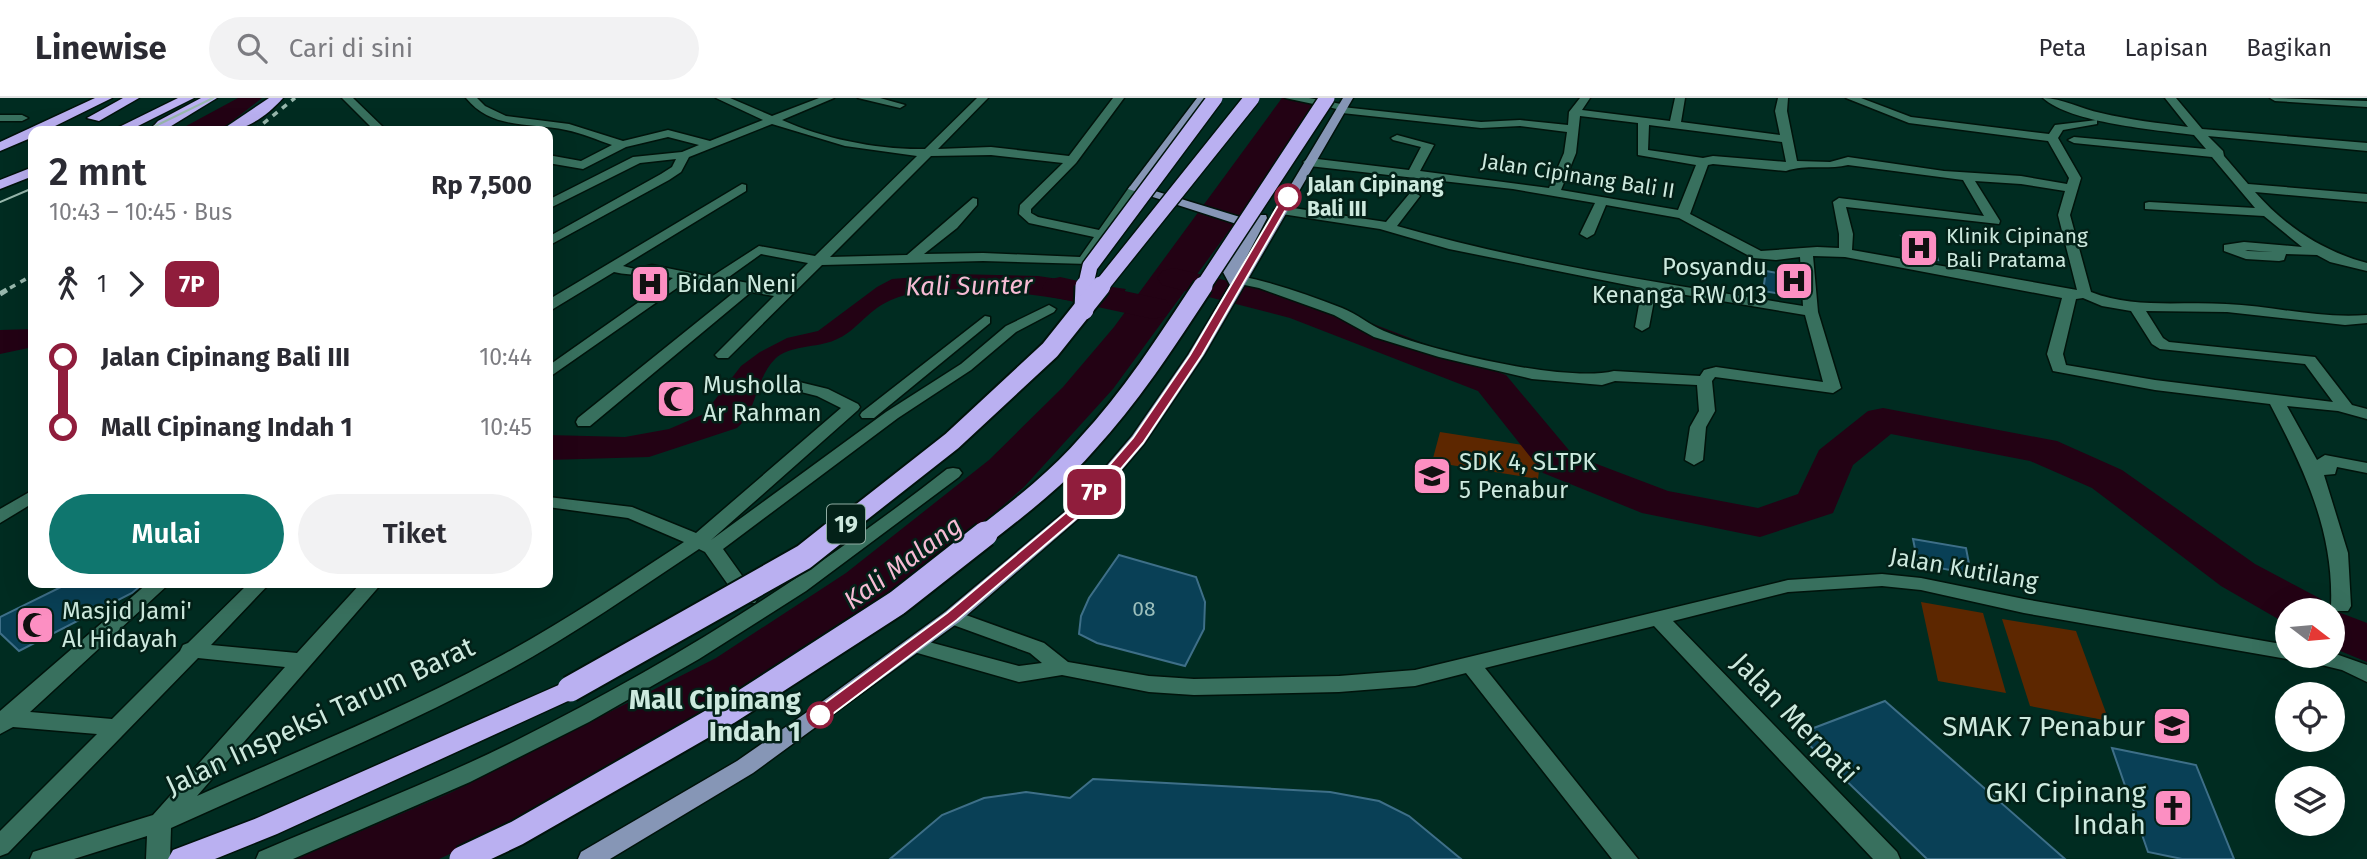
<!DOCTYPE html>
<html lang="id">
<meta charset="utf-8">
<style>
:root{--surface:#fff;--page:#f2f2f3;--text:#2b2b33;--muted:#7c7c81;--line:#e1e1e2;--accent:#0f766e}
body{margin:0;font-family:"Fira Sans",sans-serif;background:var(--page);color:var(--text);height:100vh;display:flex;flex-direction:column;font-size:26px;white-space:nowrap}
*{box-sizing:border-box;margin:0}
p{font-size:23px;color:var(--muted)}
.icon{flex:none;width:38px;height:38px;fill:none;stroke:currentColor;stroke-width:2;stroke-linecap:round;stroke-linejoin:round}
.map{position:relative;flex:1;overflow:hidden}
.side{position:absolute;left:28px;top:28px;width:525px;height:462px;display:flex;flex-direction:column;background:var(--surface);border-radius:14px;box-shadow:0 7px 28px #0002}
.side>*{flex:none}
.badge{padding:0 14px;border-radius:10px;font-size:24px;line-height:46px}
.needle{width:46px;rotate:106deg}
.buttons{position:absolute;left:2275px;top:500px;display:grid;gap:14px}
.buttons a{display:grid;place-items:center;width:70px;height:70px;border-radius:50%;background:var(--surface);box-shadow:0 7px 28px #0002;font-size:35px}
.map>.badge{position:absolute;translate:-50% -50%;box-shadow:0 0 0 4px #fff}
.legs{display:flex;align-items:center;gap:10px;height:77px;padding:0 21px;font-size:23px}
.legs p{margin-inline-start:auto}
.head{display:flex;align-items:center;justify-content:space-between;height:119px;padding:0 21px}
h1{font-size:38px;font-weight:600;line-height:52px}
.primary-button{display:flex;gap:14px;margin-top:auto;padding:14px 21px}
.primary-button a{flex:1;height:80px;border-radius:42px;background:var(--accent);color:#fff;font-size:28px;font-weight:600;line-height:80px;text-align:center}
.primary-button a+a{background:var(--page);color:var(--text)}
ul{padding:0 21px;list-style:none}
li{display:flex;align-items:center;gap:24px;height:70px;font-size:26px}
li i{display:grid;place-items:center;width:10px;height:100%;margin:0 9px;background:currentColor}
li i::after{content:'';width:18px;height:18px;margin:-9px;border:5px solid;border-radius:50%;background:var(--surface)}
li p{margin-inline-start:auto}
li:first-child i{background:linear-gradient(#0000 50%,currentColor 0)}
li:last-child i{background:linear-gradient(currentColor 50%,#0000 0)}
header{display:flex;align-items:center;gap:42px;box-sizing:border-box;height:98px;padding:0 35px;background:var(--surface);border-bottom:2px solid var(--line)}
header strong{font-size:33px}
nav{display:flex;gap:38px;margin-inline-start:auto;font-size:24px}
.search{width:490px;height:63px;background:var(--page);display:flex;align-items:center;gap:18px;box-sizing:border-box;padding:0 24px;border-radius:38px;color:var(--muted);font-size:26px}
.map>svg:first-child{display:block}
</style>
<header>
<strong>Linewise</strong>
<div class="search"><svg class="icon" aria-label="search" viewBox="0 0 24 24"><circle cx="10" cy="10" r="6"/><path d="M15 15l6 6"/></svg>Cari di sini</div>
<nav><a>Peta</a><a>Lapisan</a><a>Bagikan</a></nav>
</header>
<div class="map">
<svg width="2367" height="761" viewBox="0 0 2367 761">
<rect width="100%" height="100%" fill="#002c21"/>
<g fill="#5d2700">
<polygon points="1440,334 1542,350 1538,381 1432,364"/>
<polygon points="1921,504 1983,515 2006,595 1938,583"/>
<polygon points="2002,521 2076,533 2109,623 2030,608"/>
</g>
<g fill="#230214">
<polygon points="238,0 262,0 222,31 177,33"/>
<polygon points="1282,0 1315,0 1302,33 1113,291 1024,389 970,437 813,552 478,743 439,761 296,761 452,694 716,560 846,475 989,362 1063,289 1114,229"/>
<path d="M954,176l84,2 88,13 -13,19c-59,-10 -167,-32 -222,-8 -25,11 -35,32 -56,40 -18,8 -46,5 -60,19 -20,20 -18,53 -38,69l-88,29 -101,3v-25l77,2 44,-8 35,-15 37,-48 19,-14 27,-14 31,-7 59,-44 15,-8z"/>
<polygon points="33,231 33,249 0,256 0,232"/>
</g>
<g fill="none" stroke-linecap="round" stroke-linejoin="round">
<g fill="#230214" fill-rule="evenodd">
<polygon points="1174,170 1316,204 1506,277 1573,357 1668,393 1758,410 1798,396 1819,352 1868,313 1883,310 2057,343 2122,372 2255,466 2321,501 2328,513 2287,513 2285,525 2221,488 2092,390 2030,363 1891,336 1853,367 1833,415 1760,439 1642,415 1543,375 1478,293 1290,220 1162,187 1157,180 1162,173"/>
<polygon points="1060,179 1166,202 1171,210 1166,218 1153,221 1047,198 1042,190 1047,182"/>
<polygon points="2333,512 2367,525 2367,564 2333,550 2333,513 2329,513"/>
</g>
</g>
<g fill="#094056" stroke="#3e6f88" stroke-width="2">
<polygon points="1901,138 1932,142 1938,162 1906,158"/>
<polygon points="1766,173 1799,179 1800,199 1763,193"/>
<polygon points="1913,441 1966,450 1971,476 1918,466"/>
<polygon points="1119,457 1196,479 1205,504 1204,531 1185,568 1097,545 1079,536 1081,518 1089,500"/>
<polygon points="69,485 144,485 132,495 19,553 0,535 0,519"/>
<polygon points="1885,603 2065,761 1927,761 1798,636"/>
<polygon points="2112,650 2196,667 2234,761 2182,761 2148,754"/>
<polygon points="1093,681 1330,694 1379,703 1409,718 1461,761 890,761 942,717 984,700 1026,694 1070,700"/>
</g>
<g fill="none" stroke-linecap="round" stroke-linejoin="round">
<g stroke="#00130b" stroke-width="3">
<g id="street">
<polygon points="342,0 353,0 387,33 375,33"/>
<path d="M466,0h11l8,8 21,10 63,8 54,17 45,-11 42,11 53,-21 -47,-22h14l42,18 47,-18h15l-52,22c42,19 97,30 143,29l52,-51h11l-50,51 53,-2 78,9 44,-58h11l-48,65 -45,46v4l7,4 61,13 31,-44 10,3 -30,44 2,2 -23,29 -106,-3 -161,4 -94,93h-10l-3,-3 59,-59 -23,-4 -161,134h-12l-2,-4 2,-4 159,-128 -50,-9 -139,97v-12l125,-88c-21,-5 -39,-1 -59,-6l-61,37 -5,1v-10l194,-116 4,1v6l-123,75 12,3 17,-4 59,12 48,-31 56,10 102,-100 -72,-10 -73,-22 -83,33 -8,15 -12,8 -121,66v-9l113,-63 11,-7 4,-8 -36,4 -92,46v-9l85,-43 49,-5 17,-7 -31,-8 -42,10 -43,22 -35,-6v-8l33,6 31,-16c-15,-5 -30,-12 -46,-15 -37,-8 -74,0 -100,-32zM991,57l72,8 -43,42 -1,9 10,9 65,14 -14,20 -97,-4 -59,1 33,-26 20,-23v-6l-4,-1 -66,57 -77,2 101,-101zM761,156l47,9 -26,26 -56,-10z"/>
<polygon points="858,0 880,0 905,7 900,10"/>
<path d="M1285,0h24l32,6 1,3 139,15 39,-2 48,5 1,-13 11,-14h10l-8,12 88,11 5,-23h10l-4,24 99,13 -5,-24 3,-13h10l-1,13 10,50 33,1 18,-5 96,14 77,5 46,8 2,-6 -21,-37 -139,-18 -63,-25h15l50,19 138,17 6,-9 42,-5v4l-34,6 -5,8 23,40 -11,37 21,77c43,17 90,9 135,12 47,2 94,15 141,11v8l-22,2 -118,-13 -81,-1 17,27 6,4 146,15 37,48 15,4v10l-29,-8 -51,-5 30,54 8,-5 42,8v10l-30,-6 -2,7 -11,1 24,78 3,53 -3,5h-14l-3,-5c3,-75 -27,-137 -61,-202l-115,-14 -102,-19 -6,-17 15,-56 -217,-41 -32,-1 5,56 23,76 -8,5 -118,-16 -3,4 3,30 -9,16 -3,33 -9,5 -9,-5 5,-33 9,-16 -2,-26 -82,-4 -13,4 -70,-6 -93,-22 -65,-20 -40,-22 -75,-27 -24,-5 -2,-3 7,-4c35,7 69,19 102,32 15,6 28,17 42,23 48,20 181,52 230,40l86,5 4,-6 12,-3 107,15 -18,-67 -149,-25 -7,37 -7,4 -7,-4 7,-39 -193,-39 -69,-20 -105,-16 -1,-3 6,-4 106,16 24,-29 4,-1 6,4 -23,30c132,38 271,58 406,80l-3,-49 -24,3 -23,-2 -74,-40 -73,-13 -12,29 -7,4 -7,-4 15,-31 -82,-14 -204,-23 -6,-4 6,-4 100,12 12,-23 -28,-7 -2,-2 6,-3 37,10 -14,26 129,17 15,-35 3,-21 -47,-6 -39,2 -139,-15 -5,-4zM1580,18l58,7v32l58,10 -18,45 -117,-20 15,-37zM1649,27l133,17 4,20 -73,-6 -10,2 -55,-8zM1713,66l73,7c20,-7 41,-1 62,-6l115,15 21,36 -145,-18 -6,4 6,32v14l-22,-1 -56,4 -71,-37 18,-49zM1975,83l46,3 44,7 -7,24 19,75 -225,-40 1,-16 -7,-27 153,17 1,-3zM2083,200l19,8 29,5 21,33 8,5 145,15 28,38 -178,-22 -89,-15 -3,-11 13,-55z"/>
<path d="M2043,0c19,0 38,11 58,15 29,7 58,10 87,14l-23,-29h11l26,31 165,14v8l-159,-15 15,15 1,5 24,28 119,10v8l-112,-10c31,35 67,59 112,71v8l-37,-9 -13,-7 -31,-1 -2,6 -5,1 -33,-2 -22,-8v-6l20,-3 58,5 -38,-31 -119,-7v-6l4,-1 106,6 -43,-51 -138,-14 -6,-3 6,-3 132,12 -12,-14c-37,-5 -124,-12 -151,-37zM2245,152l28,2 -25,-1z"/>
<polygon points="2270,0 2367,3 2367,9 2275,3"/>
<polygon points="0,17 22,17 28,20 22,23 0,23"/>
<path d="M1049,207l7,4 -2,3 -38,20 -45,38 -73,48 -175,131 35,49 -3,5h-14l-36,-51 -6,-3c-63,42 -126,86 -192,122 -109,59 -224,106 -336,157l-1,31h-24l1,-23 -73,23h-44l3,-7 120,-37 132,-148 -87,-9 -190,195 -8,3v-25l97,-97 -84,-7 -13,7v-23l148,-128h22l-140,129 82,7 68,-68 3,-6 5,-2 61,-60h21l-59,62 86,8 64,-70h21l-185,213c98,-44 201,-85 296,-136 66,-35 128,-77 191,-118l-56,-24 -80,-11v-10l84,10 64,26 145,-125 -24,-12 -36,-9 -2,-3 2,-3 6,-2 41,10 30,15 2,3 -2,3 -147,130 175,-128 75,-48 45,-38z"/>
<polygon points="985,218 990,219 990,225 874,320 862,320 860,317 862,314"/>
<path d="M953,370l6,1 3,4 -3,4 -153,114 -107,68 -110,63 -119,60 -177,77h-37l3,-7c86,-37 174,-70 258,-112 152,-76 296,-166 430,-271z"/>
<polygon points="33,392 33,405 0,425 0,411"/>
<polygon points="1882,476 1921,480 2024,501 2287,547 2287,558 2295,558 2287,561 2024,515 1921,492 1882,488 1788,494 1673,523 1897,754 1900,761 1873,761 1654,528 1485,570 1638,761 1612,761 1466,575 1415,588 1339,594 1194,597 1149,594 1062,577 1019,584 907,552 904,547 907,542 914,540 1019,568 1042,565 1030,555 945,524 942,519 945,514 952,512 1044,545 1068,564 1149,578 1194,581 1339,578 1415,572 1788,482"/>
<polygon points="2333,555 2367,567 2367,584 2342,572 2305,563 2302,558 2333,558"/>
</g>
</g>
<g stroke="#00130b" stroke-width="3">
<polygon id="primary" points="1197,0 1208,0 1142,89 1253,123 1256,117 1266,117 1267,120 1238,175 1343,0 1353,0 1204,257 1144,346 1086,414 959,524 753,675 610,761 578,761 581,754 737,663 823,603 945,514 1074,406 1132,338 1188,257 1230,187 1223,174 1249,130 1128,91"/>
</g>
<g stroke="#00130b" stroke-width="3">
<g id="highway">
<polygon points="95,0 112,0 45,33 33,33 33,39 0,53 0,44"/>
<polygon points="123,0 139,0 99,23 87,20"/>
<polygon points="178,0 194,0 128,33 111,33"/>
<polygon points="201,0 217,0 163,33 149,33 158,23"/>
<path d="M269,0h14c-16,18 -38,34 -63,33z"/>
<polygon points="33,69 33,78 0,91 0,82"/>
<polygon points="570,582 579,584 583,591 579,598 277,736 215,761 168,761 173,752 257,720"/>
</g>
</g>
<use href="#street" fill="#38705e" fill-rule="evenodd"/>
<use href="#primary" fill="#8696b6" fill-rule="evenodd"/>
<use href="#highway" fill="#bab0f1" fill-rule="evenodd"/>
<g stroke="#98b8ad" stroke-width="2">
<polyline points="145,33 213,0"/>
<polyline points="0,104 33,90"/>
</g>
<g stroke="#98b8ad" stroke-width="3.5" stroke-dasharray="6 6" stroke-linecap="butt">
<polyline points="254,33 295,0"/>
<polyline points="10,190 33,177"/>
</g>
<polyline stroke="#98b8ad" stroke-width="5" stroke-dasharray="8 8" stroke-linecap="butt" points="0,196 13,188"/>
<g stroke="#00130b" stroke-width="18" stroke-linecap="butt">
<g id="highway-bridge-far2">
<polyline points="1085,190 1090,168 1215,0"/>
<polyline points="1100,190 1252,0"/>
<polyline points="1202,190 1327,0"/>
</g>
</g>
<g stroke="#00130b" stroke-width="23" stroke-linecap="butt">
<g id="highway-bridge-far1">
<polyline points="1084,212 1085,188"/>
<polyline points="831,438 952,343 1050,252 1101,188"/>
<path d="M983,438c36,-28 75,-58 105,-93 44,-48 79,-102 115,-157"/>
</g>
</g>
<g stroke="#00130b" stroke-width="29" stroke-linecap="butt">
<g id="highway-bridge">
<polyline points="570,591 804,459 833,436"/>
<polyline points="462,761 517,735 728,614 897,505 985,436"/>
</g>
</g>
<use href="#highway-bridge-far2" stroke="#bab0f1" stroke-width="15"/>
<use href="#highway-bridge-far1" stroke="#bab0f1" stroke-width="19"/>
<use href="#highway-bridge" stroke="#bab0f1" stroke-width="25"/>
</g>
<polygon fill="#901d3c" stroke="#fff" stroke-width="2" points="1288,96 1293,99 1202,257 1143,345 1085,413 957,522 826,621 814,621 811,617 814,613 947,515 1075,407 1133,340 1190,257 1283,99"/>
<defs>
<g id="hospital-square" transform="scale(2.0125)"><rect x="-9" y="-9" width="18" height="18" rx="4" fill="#fc8fc2" stroke="#032118"/><path d="M-5-5h3v3.5h4V-5h3V5h-3V1.5h-4V5h-3Z" fill="#111"/></g>
<g id="mosque-square" transform="scale(2.0125)"><rect x="-9" y="-9" width="18" height="18" rx="4" fill="#fc8fc2" stroke="#032118"/><path d="M3.5-4.9A6 6 0 1 0 3.5 4.9A5 5 0 1 1 3.5-4.9Z" fill="#111"/></g>
<g id="school-square" transform="scale(2.0125)"><rect x="-9" y="-9" width="18" height="18" rx="4" fill="#fc8fc2" stroke="#032118"/><path d="M0-5L7-2L0 1L-7-2ZM-4 1L0 2.5L4 1V4Q0 6-4 4Z" fill="#111"/></g>
<g id="church-square" transform="scale(2.0125)"><rect x="-9" y="-9" width="18" height="18" rx="4" fill="#fc8fc2" stroke="#032118"/><path d="M-1.2-6h2.4v3.5h3.3v2.4h-3.3V6h-2.4V-.1h-3.3v-2.4h3.3Z" fill="#111"/></g>
</defs>
<g fill-rule="evenodd">
<use href="#hospital-square" x="1919" y="150"/>
<use href="#hospital-square" x="1794" y="183"/>
<use href="#hospital-square" x="650" y="186"/>
<use href="#mosque-square" x="676" y="301"/>
<use href="#school-square" x="1432" y="378"/>
<use href="#mosque-square" x="35" y="527"/>
<use href="#school-square" x="2172" y="628"/>
<use href="#church-square" x="2173" y="710"/>
</g>
<g fill="#fff" stroke="#901d3c" stroke-width="3.5">
<circle cx="1288" cy="99" r="12"/>
<circle cx="820" cy="617" r="12"/>
</g>
<g text-anchor="middle" dominant-baseline="central" stroke-width="5" stroke-linejoin="round" paint-order="stroke">
<g font-size="21" fill="#cde9de" stroke="#032118">
<text transform="translate(1578 78) rotate(9)">Jalan Cipinang Bali II</text>
</g>
<g font-size="21" font-weight="bold" fill="#cde9de" stroke="#032118" text-anchor="start">
<text x="1307" y="87">Jalan Cipinang<tspan x="1307" dy="24">Bali III</tspan></text>
</g>
<g font-size="21" fill="#cde9de" stroke="#032118" text-anchor="start">
<text x="1946" y="138">Klinik Cipinang<tspan x="1946" dy="24">Bali Pratama</tspan></text>
</g>
<g font-size="21" fill="#9cbfbc">
<text x="1144" y="511">08</text>
</g>
<rect fill="#032118" stroke="#90ada3" stroke-width="2" x="827" y="406.5" width="38" height="39" rx="5"/>
<g font-size="23" font-weight="bold" fill="#cde9de">
<text x="846" y="426">19</text>
</g>
<g font-size="24" fill="#cde9de" stroke="#032118" text-anchor="start">
<text x="1767" y="169" text-anchor="end">Posyandu<tspan x="1767" dy="28">Kenanga RW 013</tspan></text>
<text x="677" y="186">Bidan Neni</text>
<text x="703" y="287">Musholla<tspan x="703" dy="28">Ar Rahman</tspan></text>
<text x="1459" y="364">SDK 4, SLTPK<tspan x="1459" dy="28">5 Penabur</tspan></text>
<text x="62" y="513">Masjid Jami'<tspan x="62" dy="28">Al Hidayah</tspan></text>
</g>
<g font-size="24" fill="#cde9de" stroke="#032118">
<text transform="translate(1964 471) rotate(10)">Jalan Kutilang</text>
</g>
<g font-size="26" font-style="italic" fill="#f6bbd4" stroke="#032118">
<text transform="translate(969 188) rotate(-1)">Kali Sunter</text>
<text transform="translate(903 465) rotate(-36)">Kali Malang</text>
</g>
<g font-size="28" font-weight="bold" fill="#cde9de" stroke="#032118" text-anchor="end">
<text x="801" y="601">Mall Cipinang<tspan x="801" dy="32">Indah 1</tspan></text>
</g>
<g font-size="28" fill="#cde9de" stroke="#032118">
<text transform="translate(320 618) rotate(-25)">Jalan Inspeksi Tarum Barat</text>
<text transform="translate(1795 620) rotate(46)">Jalan Merpati</text>
</g>
<g font-size="28" fill="#cde9de" stroke="#032118" text-anchor="end">
<text x="2145" y="628">SMAK 7 Penabur</text>
<text x="2146" y="694">GKI Cipinang<tspan x="2146" dy="32">Indah</tspan></text>
</g>
</g>
</svg>
<div class="buttons">
<a><svg class="needle" viewBox="-14 -14 28 28"><path d="M0-13l5 13h-10z" fill="#e53935"/><path d="M0 13l5-13h-10z" fill="#7c7c81"/></svg></a>
<a><svg class="icon" aria-label="locate" viewBox="0 0 24 24"><circle cx="12" cy="12" r="6"/><path d="M12 2v4M12 18v4M2 12h4M18 12h4"/></svg></a>
<a><svg class="icon" aria-label="layers" viewBox="0 0 24 24"><path d="M12 4l9 5-9 5-9-5zM3 14l9 5 9-5"/></svg></a>
</div>
<b class="badge" style="left:1094px;top:394px;background:#901d3c;color:#fff">7P</b>
<section class="side">
<div class="head"><div><h1>2 mnt</h1><p>10:43 – 10:45 · Bus</p></div><b>Rp 7,500</b></div>
<div class="legs"><svg class="icon" aria-label="walk" viewBox="0 0 24 24"><circle cx="13" cy="4" r="2"/><path d="M13 8l-2 6 4 7M11 14l-3 7M7 12l3-4h3l4 4"/></svg>1<svg class="icon" aria-label="forward" viewBox="0 0 24 24"><path d="M9 5l7 7-7 7"/></svg><b class="badge" style="background:#901d3c;color:#fff">7P</b></div>
<ul>
<li><i style="color:#901d3c"></i><b>Jalan Cipinang Bali III</b><p>10:44</p></li>
<li><i style="color:#901d3c"></i><b>Mall Cipinang Indah 1</b><p>10:45</p></li>
</ul>
<div class="primary-button"><a>Mulai</a><a>Tiket</a></div>
</section>
</div>
